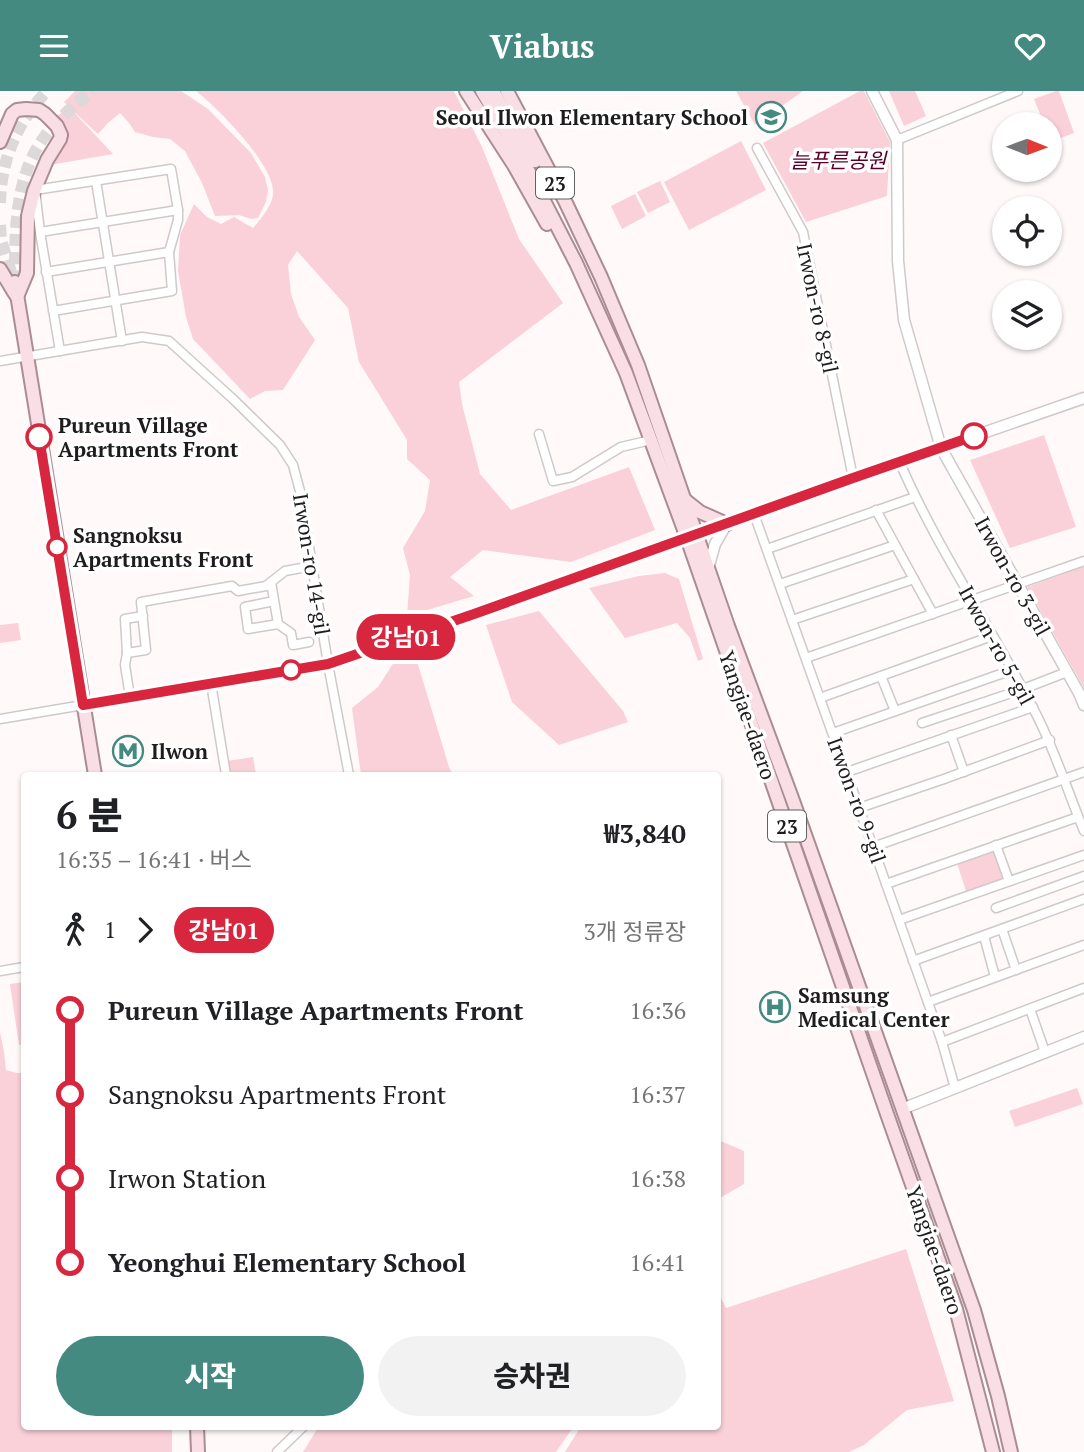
<!DOCTYPE html>
<html lang="ko">
<meta charset="utf-8">
<style>
:root{--surface:#fff;--page:#f2f2f2;--text:#202124;--muted:#757577;--accent:#458a81}
body{margin:0;font-family:"PT Serif","Noto Sans KR",serif;background:var(--page);color:var(--text);height:100vh;display:flex;flex-direction:column;font-size:26px;white-space:nowrap}
*{box-sizing:border-box;margin:0}
p{font-size:23px;color:var(--muted)}
.icon{flex:none;width:38px;height:38px;fill:none;stroke:currentColor;stroke-width:2;stroke-linecap:round;stroke-linejoin:round}
.map{position:relative;flex:1;overflow:hidden}
.panel{position:absolute;left:21px;top:681px;width:700px;height:658px;display:flex;flex-direction:column;background:var(--surface);border-radius:7px;box-shadow:0 2px 5px #0004}
.panel>*{flex:none}
.badge{padding:0 14px;border-radius:23px;font-size:24px;line-height:46px}
.needle{width:46px;rotate:91deg}
.buttons{position:absolute;left:992px;top:21px;display:grid;gap:14px}
.buttons a{display:grid;place-items:center;width:70px;height:70px;border-radius:50%;background:var(--surface);box-shadow:0 2px 5px #0004;font-size:35px}
.map>.badge{position:absolute;translate:-50% -50%;box-shadow:0 0 0 4px #fff}
.legs{display:flex;align-items:center;gap:10px;height:77px;padding:0 35px;font-size:23px}
.legs p{margin-inline-start:auto}
.headline{display:flex;align-items:center;justify-content:space-between;height:119px;padding:0 35px}
h1{font-size:38px;font-weight:800;line-height:52px}
.action{display:flex;gap:14px;margin-top:auto;padding:14px 35px}
.action a{flex:1;height:80px;border-radius:42px;background:var(--accent);color:#fff;font-size:28px;font-weight:800;line-height:80px;text-align:center}
.action a+a{background:var(--page);color:var(--text)}
ul{padding:0 35px;list-style:none}
li{display:flex;align-items:center;gap:24px;height:84px;font-size:26px}
li i{display:grid;place-items:center;width:10px;height:100%;margin:0 9px;background:currentColor}
li i::after{content:'';width:18px;height:18px;margin:-9px;border:5px solid;border-radius:50%;background:var(--surface)}
li p{margin-inline-start:auto}
li:first-child i{background:linear-gradient(#0000 50%,currentColor 0)}
li:last-child i{background:linear-gradient(currentColor 50%,#0000 0)}
header{display:flex;justify-content:space-between;align-items:center;height:91px;padding:0 35px;background:var(--accent);color:#fff;font-size:32px;font-weight:800}
.map>svg:first-child{display:block}
</style>
<header><svg class="icon" aria-label="menu" viewBox="0 0 24 24"><path d="M4 6h16M4 12h16M4 18h16"/></svg>Viabus<svg class="icon" aria-label="heart" viewBox="0 0 24 24"><path d="M12 20l-8-8c-3-5 5-10 8-4 3-6 11-1 8 4z"/></svg></header>
<div class="map">
<svg width="1084" height="1361" viewBox="0 0 1084 1361">
<rect width="100%" height="100%" fill="#fff9fa"/>
<g fill="#fad0d9">
<polygon points="75,0 181,0 208,18 251,62 265,86 268,99 266,111 258,127 251,128 239,124 215,125 202,92 185,60 170,48 153,46 135,41 129,32 120,22 108,32 98,43 70,17 113,63 50,74 66,48 58,24 70,17 64,11"/>
<path d="M196,0h258l28,56 37,92 44,64 -104,79 3,22 18,70 31,36 118,-43 26,63 -84,32 -88,-12 -33,27 24,19 -67,20 3,-41 -7,-27 22,-37 5,-31 -23,-21v-19l-48,-78 -11,-54 -51,-57 -9,14 3,29 8,23 16,23 -32,50 -18,1 -15,8 -57,-60 -7,-22 -8,-46 2,-36 14,-31 13,13 14,7 13,-7 19,11c8,-9 22,-26 20,-38 -2,-28 -55,-82 -77,-99z"/>
<polygon points="736,0 803,0 755,34"/>
<polygon points="860,0 864,0 890,51 887,105 806,131 763,52"/>
<polygon points="889,0 915,0 926,25 904,35"/>
<polygon points="1056,0 1059,0 1074,42 1050,51 1050,33 1044,33 1034,8"/>
<polygon points="741,50 766,99 689,139 664,91"/>
<polygon points="660,90 670,111 648,122 637,101"/>
<polygon points="635,103 646,125 622,138 611,115"/>
<polygon points="1044,344 1076,436 1010,457 970,369"/>
<polygon points="1084,475 1084,597 1027,496"/>
<polygon points="665,482 679,488 703,568 698,570 690,547 677,532 625,547 589,497 639,485"/>
<polygon points="539,520 623,620 628,631 559,654 512,611 486,534"/>
<polygon points="18,532 21,549 0,552 0,534"/>
<polygon points="413,557 449,676 453,684 361,684 352,617 378,596 398,565"/>
<polygon points="253,666 256,684 229,684 227,670"/>
<polygon points="995,756 1007,790 967,803 956,769"/>
<polygon points="24,891 24,953 19,954 10,893"/>
<polygon points="0,941 4,961 6,979 17,982 24,982 24,1335 172,1335 172,1361 0,1361"/>
<polygon points="1077,997 1083,1013 1015,1036 1009,1020"/>
<polygon points="718,1049 744,1060 744,1093 718,1108"/>
<polygon points="906,1158 954,1310 907,1319 864,1354 849,1361 565,1361 581,1335 718,1335 718,1201 726,1217"/>
<polygon points="319,1335 574,1335 556,1361 303,1361"/>
</g>
<g fill="none" stroke-linecap="round" stroke-linejoin="round">
<g stroke="#ddd8d9" stroke-width="12" stroke-dasharray="12 6" stroke-linecap="butt">
<path d="M0,112c1,-43 17,-81 47,-112"/>
<polyline points="0,134 1,149 11,181"/>
<path d="M15,191c0,-49 -1,-105 30,-146 12,-17 31,-32 47,-45"/>
</g>
<g stroke="#cfc9ca" stroke-width="11">
<g id="minor">
<polyline points="897,49 1018,0"/>
<polyline points="757,57 803,141 853,387"/>
<polyline points="96,90 122,250"/>
<polyline points="40,141 178,119"/>
<polyline points="46,181 169,161"/>
<polyline points="53,220 172,200 169,161 178,129 178,119 171,78 35,99 40,141 60,260"/>
<polyline points="0,270 142,246 169,250 233,308 280,354 293,374 300,400 328,573 349,684"/>
<polyline points="539,343 553,390 572,386 621,356 651,349"/>
<path d="M900,372c37,85 90,162 133,245 21,39 34,82 51,123"/>
<polyline points="876,419 933,523"/>
<polyline points="754,423 873,756 942,951 955,997"/>
<polyline points="767,458 915,406"/>
<polyline points="271,491 278,533 248,538 245,516 274,510"/>
<polyline points="780,493 895,454"/>
<polyline points="792,529 914,488"/>
<polyline points="278,533 291,542 293,554 309,551"/>
<polyline points="127,562 125,528 143,525"/>
<polyline points="806,567 1084,470"/>
<polyline points="881,585 895,620"/>
<polyline points="211,592 226,684"/>
<polyline points="130,606 125,574 127,562 146,559 141,511 232,495 238,500 266,495 285,480 312,475"/>
<polyline points="820,607 992,545"/>
<polyline points="0,628 83,614"/>
<polyline points="922,632 1023,598 1067,581"/>
<polyline points="833,642 1012,579"/>
<polyline points="951,644 964,681"/>
<polyline points="847,681 1033,616"/>
<polyline points="859,717 944,688 1050,649"/>
<polyline points="996,754 1009,790"/>
<polyline points="873,756 1084,681"/>
<polyline points="886,793 1078,726"/>
<polyline points="996,817 1084,785"/>
<polyline points="899,829 1084,764"/>
<polyline points="1002,838 1016,879"/>
<polyline points="984,845 995,886"/>
<polyline points="913,870 1084,808"/>
<polyline points="0,880 24,876"/>
<polyline points="928,911 1084,854"/>
<polyline points="1030,918 1045,961"/>
<polyline points="942,951 1084,897"/>
<polyline points="277,1361 304,1335"/>
</g>
</g>
<g stroke="#cfc9ca" stroke-width="13">
<g id="tertiary">
<polyline points="872,0 897,49 898,170 904,229 941,357 1079,602 1084,614"/>
<polyline points="708,478 715,453 726,434"/>
<polyline points="83,614 328,573 474,523 853,387 1084,307"/>
<polyline points="902,1018 1084,946"/>
</g>
</g>
<g stroke="#aa8d93" stroke-width="16">
<g id="primary">
<polyline points="466,0 515,76 547,133"/>
<polyline points="482,0 524,71 576,172 626,282 687,447 887,1023 956,1218 993,1361"/>
<polyline points="493,0 535,70"/>
<polyline points="507,0 565,110 601,186 638,274 728,535 792,707 974,1219 998,1305 1011,1361"/>
<polyline points="0,51 12,23 17,19 26,18 39,19 45,23 57,35 61,44 60,48 47,69 34,100 28,125 27,182 17,206"/>
<polyline points="0,178 15,203"/>
<polyline points="15,191 95,684"/>
<polyline points="685,409 700,421 727,433"/>
<polyline points="197,1335 198,1361"/>
</g>
</g>
<use href="#minor" stroke="#fff" stroke-width="8"/>
<use href="#tertiary" stroke="#fff" stroke-width="10"/>
<use href="#primary" stroke="#f9dfe5" stroke-width="12"/>
</g>
<g fill="none" stroke-linecap="round" stroke-linejoin="round">
<g stroke="#fff" stroke-width="16">
<polyline id="line-1" points="39,346 83,614 328,573 474,523 853,387 974,345"/>
</g>
<use href="#line-1" stroke="#d7263d" stroke-width="10"/>
</g>
<defs>
<g id="school-ring" transform="scale(1.575)"><circle r="9.5" fill="#fff" stroke="#458a81" stroke-width="1.5"/><path d="M0-5L7-2L0 1L-7-2ZM-4 1L0 2.5L4 1V4Q0 6-4 4Z" fill="#458a81"/></g>
<g id="metro-ring" transform="scale(1.575)"><circle r="9.5" fill="#fff" stroke="#458a81" stroke-width="1.5"/><path d="M-5.5 5V-5H-3L0 0L3-5H5.5V5H3V-.5L0 4L-3-.5V5Z" fill="#458a81"/></g>
<g id="hospital-ring" transform="scale(1.575)"><circle r="9.5" fill="#fff" stroke="#458a81" stroke-width="1.5"/><path d="M-5-5h3v3.5h4V-5h3V5h-3V1.5h-4V5h-3Z" fill="#458a81"/></g>
</defs>
<g fill-rule="evenodd">
<use href="#school-ring" x="771" y="26"/>
<use href="#metro-ring" x="128" y="660"/>
<use href="#hospital-ring" x="775" y="916"/>
</g>
<g fill="#fff" stroke="#d7263d" stroke-width="3.5">
<circle cx="974" cy="345" r="12"/>
<circle cx="39" cy="346" r="12"/>
<circle cx="57" cy="456" r="9"/>
<circle cx="291" cy="579" r="9"/>
</g>
<g text-anchor="middle" dominant-baseline="central" stroke-width="7" stroke-linejoin="round" paint-order="stroke">
<g fill="#fff" stroke="#626060" stroke-width="2">
<rect x="536" y="76.5" width="38" height="31" rx="5"/>
<rect x="768" y="719.5" width="38" height="31" rx="5"/>
</g>
<g font-size="19" font-weight="bold" fill="#1e1c1c">
<text x="555" y="92">23</text>
<text x="787" y="735">23</text>
</g>
<g font-size="21" font-weight="bold" fill="#1e1c1c" stroke="#fff" text-anchor="start">
<text x="748" y="26" text-anchor="end">Seoul Ilwon Elementary School</text>
<text x="151" y="660">Ilwon</text>
<text x="798" y="904">Samsung<tspan x="798" dy="24">Medical Center</tspan></text>
</g>
<g font-size="21" font-style="italic" fill="#5b0027" stroke="#fff">
<text x="838" y="69">늘푸른공원</text>
</g>
<g font-size="21" fill="#1e1c1c" stroke="#fff">
<text transform="translate(818 217) rotate(78)">Irwon-ro 8-gil</text>
<text transform="translate(312 473) rotate(81)">Irwon-ro 14-gil</text>
<text transform="translate(1013 485) rotate(61)">Irwon-ro 3-gil</text>
<text transform="translate(997 554) rotate(61)">Irwon-ro 5-gil</text>
<text transform="translate(748 624) rotate(71)">Yangjae-daero</text>
<text transform="translate(857 709) rotate(70)">Irwon-ro 9-gil</text>
<text transform="translate(935 1159) rotate(71)">Yangjae-daero</text>
</g>
<g font-size="21" font-weight="bold" fill="#1e1c1c" stroke="#fff" text-anchor="start">
<text x="58" y="334">Pureun Village<tspan x="58" dy="24">Apartments Front</tspan></text>
<text x="73" y="444">Sangnoksu<tspan x="73" dy="24">Apartments Front</tspan></text>
</g>
</g>
</svg>
<div class="buttons">
<a><svg class="needle" viewBox="-14 -14 28 28"><path d="M0-13l5 13h-10z" fill="#e53935"/><path d="M0 13l5-13h-10z" fill="#757577"/></svg></a>
<a><svg class="icon" aria-label="locate" viewBox="0 0 24 24"><circle cx="12" cy="12" r="6"/><path d="M12 2v4M12 18v4M2 12h4M18 12h4"/></svg></a>
<a><svg class="icon" aria-label="layers" viewBox="0 0 24 24"><path d="M12 4l9 5-9 5-9-5zM3 14l9 5 9-5"/></svg></a>
</div>
<b class="badge" style="left:406px;top:546px;background:#d7263d;color:#fff">강남01</b>
<section class="panel">
<div class="headline"><div><h1>6 분</h1><p>16:35 – 16:41 · 버스</p></div><b>₩3,840</b></div>
<div class="legs"><svg class="icon" aria-label="walk" viewBox="0 0 24 24"><circle cx="13" cy="4" r="2"/><path d="M13 8l-2 6 4 7M11 14l-3 7M7 12l3-4h3l4 4"/></svg>1<svg class="icon" aria-label="forward" viewBox="0 0 24 24"><path d="M9 5l7 7-7 7"/></svg><b class="badge" style="background:#d7263d;color:#fff">강남01</b><p>3개 정류장</p></div>
<ul>
<li><i style="color:#d7263d"></i><b>Pureun Village Apartments Front</b><p>16:36</p></li>
<li><i style="color:#d7263d"></i><span>Sangnoksu Apartments Front</span><p>16:37</p></li>
<li><i style="color:#d7263d"></i><span>Irwon Station</span><p>16:38</p></li>
<li><i style="color:#d7263d"></i><b>Yeonghui Elementary School</b><p>16:41</p></li>
</ul>
<div class="action"><a>시작</a><a>승차권</a></div>
</section>
</div>
